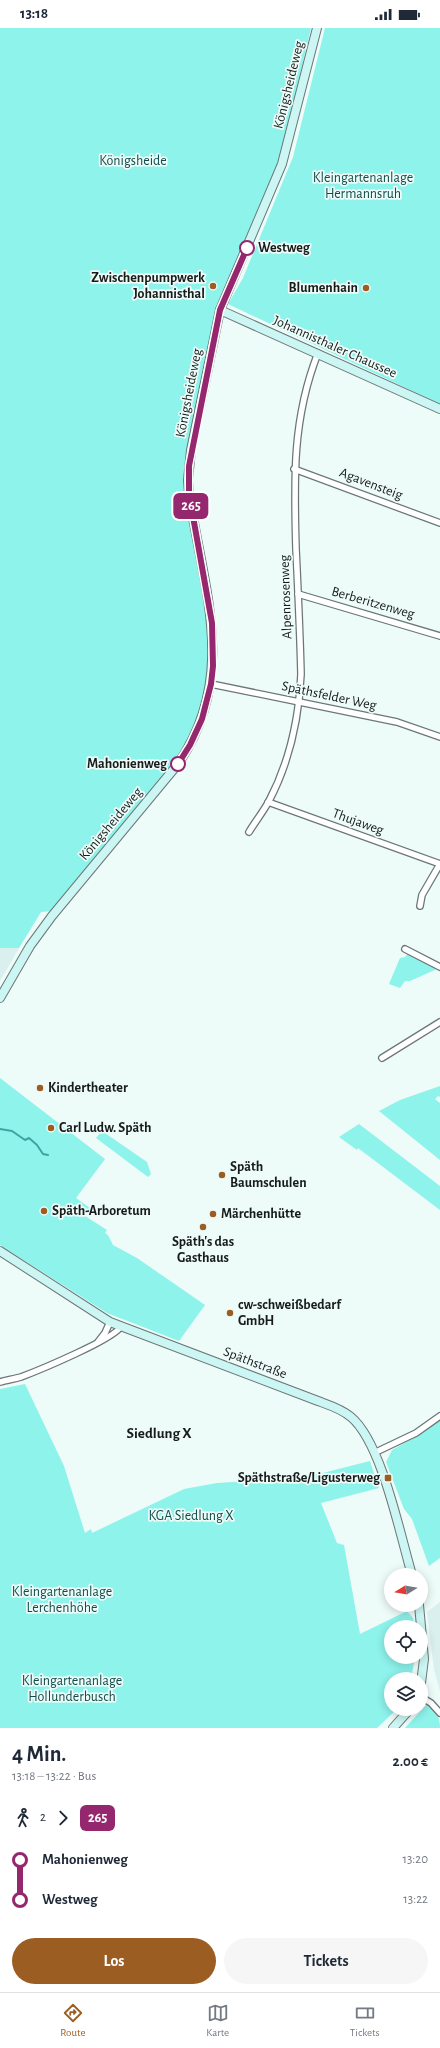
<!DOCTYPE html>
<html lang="de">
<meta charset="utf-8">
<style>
:root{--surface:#fff;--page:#f6f6f7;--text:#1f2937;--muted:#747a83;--line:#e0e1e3;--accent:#9b5d22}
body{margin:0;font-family:"Alegreya Sans",sans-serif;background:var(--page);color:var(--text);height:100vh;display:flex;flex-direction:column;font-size:15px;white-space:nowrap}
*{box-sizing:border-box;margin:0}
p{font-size:13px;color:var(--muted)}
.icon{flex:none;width:22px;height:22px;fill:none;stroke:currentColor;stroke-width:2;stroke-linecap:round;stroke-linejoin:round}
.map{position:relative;height:1700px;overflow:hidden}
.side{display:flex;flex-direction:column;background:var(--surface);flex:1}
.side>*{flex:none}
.badge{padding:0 8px;border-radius:6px;font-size:14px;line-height:26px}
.needle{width:26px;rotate:259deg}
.tools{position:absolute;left:384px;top:1540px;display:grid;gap:8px}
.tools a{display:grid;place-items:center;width:44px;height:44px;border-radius:50%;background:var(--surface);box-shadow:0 2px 10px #0003;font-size:20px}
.map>.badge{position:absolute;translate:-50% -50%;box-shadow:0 0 0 2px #fff}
.legs{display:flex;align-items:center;gap:6px;height:44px;padding:0 12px;font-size:13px}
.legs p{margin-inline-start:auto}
.headline{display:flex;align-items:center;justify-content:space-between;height:68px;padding:0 12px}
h1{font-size:22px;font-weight:600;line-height:30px}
.action{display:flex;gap:8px;margin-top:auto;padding:8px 12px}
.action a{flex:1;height:46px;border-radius:24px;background:var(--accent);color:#fff;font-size:16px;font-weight:600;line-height:46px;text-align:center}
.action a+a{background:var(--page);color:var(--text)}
ul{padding:0 12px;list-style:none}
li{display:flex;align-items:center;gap:14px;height:40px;font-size:15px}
li i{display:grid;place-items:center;width:6px;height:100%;margin:0 5px;background:currentColor}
li i::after{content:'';width:10px;height:10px;margin:-5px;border:3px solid;border-radius:50%;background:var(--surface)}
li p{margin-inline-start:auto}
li:first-child i{background:linear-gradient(#0000 50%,currentColor 0)}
li:last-child i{background:linear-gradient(currentColor 50%,#0000 0)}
.status{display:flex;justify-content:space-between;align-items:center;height:28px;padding:0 20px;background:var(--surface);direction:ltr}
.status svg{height:11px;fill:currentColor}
.tabs{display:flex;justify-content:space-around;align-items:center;height:56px;border-top:1px solid var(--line);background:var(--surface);font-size:11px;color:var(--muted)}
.tabs a{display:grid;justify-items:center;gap:2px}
.tabs .selected{color:var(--accent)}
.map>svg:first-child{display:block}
</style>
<div class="status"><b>13:18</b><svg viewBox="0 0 49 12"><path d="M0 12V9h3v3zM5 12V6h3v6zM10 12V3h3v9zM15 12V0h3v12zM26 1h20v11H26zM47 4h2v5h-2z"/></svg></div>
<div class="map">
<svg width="440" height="1700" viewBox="0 0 440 1700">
<rect width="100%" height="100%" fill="#edfbf9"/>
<g fill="#d9f0ee">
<polygon points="0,920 19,920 0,953"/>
<polygon points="440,1574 440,1663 434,1641 427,1584"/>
</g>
<g fill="#8ef3eb">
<polygon points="0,0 311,0 281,126 216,280 187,424 186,472 209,607 209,649 197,693 181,726 52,883 41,884 19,920 0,920"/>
<polygon points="325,0 440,0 440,376 228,276 243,250 293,129"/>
<polygon points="408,925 437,941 410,953 405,953 400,960 389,956 400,930 405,929"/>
<polygon points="0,1050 105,1131 76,1170 90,1180 85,1188 107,1202 105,1205 108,1207 113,1217 137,1230 205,1277 179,1313 107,1285 0,1217"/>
<polygon points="440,1058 440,1069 438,1068 435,1071 440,1075 440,1132 379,1083 400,1072"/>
<polygon points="359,1096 440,1158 440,1182 358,1120 357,1122 339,1109"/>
<polygon points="102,1103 147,1134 151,1146 148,1149 96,1110"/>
<polygon points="25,1356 64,1438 85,1505 91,1501 92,1505 184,1461 217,1455 307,1449 370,1433 379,1460 321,1475 337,1515 344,1517 360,1606 407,1583 413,1590 414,1599 391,1599 391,1629 415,1629 411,1651 391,1651 391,1681 397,1681 395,1683 377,1700 0,1700 0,1361"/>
<polygon points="440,1391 440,1530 429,1538 412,1491 404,1481 386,1434 392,1422 417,1408"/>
<path d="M427,1676c9,6 13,13 13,24h-35z"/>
</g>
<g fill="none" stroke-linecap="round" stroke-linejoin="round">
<polyline stroke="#40a49e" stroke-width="2" points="0,1101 12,1103 25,1112 29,1110 37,1117 43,1126 48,1127"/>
<g stroke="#6b7776" stroke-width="8">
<g id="street">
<polyline points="294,441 440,495"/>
<polyline points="298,566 440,608"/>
<polyline points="211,656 397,694 440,709"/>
<polyline points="268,774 440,836"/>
<path d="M249,804c6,-10 14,-20 20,-31 21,-40 30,-83 32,-127 -1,-42 -3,-84 -5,-125 -2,-69 -4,-130 22,-196"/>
<polyline points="420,878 422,867 440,836"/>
<polyline points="405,921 440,939"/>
<polyline points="382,1030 440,994"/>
<polyline points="98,1314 105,1305 110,1294"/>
<path d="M0,1354c7,-2 14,-3 21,-5 16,-6 96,-39 100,-51"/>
<polyline points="374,1425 416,1405 440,1388"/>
<polyline points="421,1669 431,1675 440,1685"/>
</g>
</g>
<g stroke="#6b7776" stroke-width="10">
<g id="secondary">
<polyline points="220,282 440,381"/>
<path d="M0,970l30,-52 22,-30 126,-152c60,-88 26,-173 11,-270l-1,-14 3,-30 29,-140 62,-146 35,-136"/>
<path d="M0,1223l110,71 208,79c11,4 24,8 33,16 31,26 49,118 61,158"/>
<polyline points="419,1577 424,1631 421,1655"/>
<polyline points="393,1700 410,1681"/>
</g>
</g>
<use href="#street" stroke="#fff" stroke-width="5.5"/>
<use href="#secondary" stroke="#ccf6f3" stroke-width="8"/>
</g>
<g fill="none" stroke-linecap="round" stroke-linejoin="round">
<g stroke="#fff" stroke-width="9">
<polyline id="line-1" points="178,736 190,717 202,691 211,656 213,638 212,595 189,466 189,438 220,282 247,220"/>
</g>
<use href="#line-1" stroke="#95276e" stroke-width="6"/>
</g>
<g fill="#fff" stroke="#95276e" stroke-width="2">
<circle cx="247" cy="220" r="7"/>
<circle cx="178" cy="736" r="7"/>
</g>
<g fill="#9b5d22" stroke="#edfbf9" stroke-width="1.5">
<circle cx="213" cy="258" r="4"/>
<circle cx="366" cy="260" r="4"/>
<circle cx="40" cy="1060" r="4"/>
<circle cx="51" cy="1100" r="4"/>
<circle cx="222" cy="1147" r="4"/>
<circle cx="44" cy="1183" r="4"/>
<circle cx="213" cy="1186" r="4"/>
<circle cx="203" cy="1199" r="4"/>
<circle cx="230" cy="1285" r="4"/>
<rect x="384" y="1446" width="8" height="8" rx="2"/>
</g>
<g text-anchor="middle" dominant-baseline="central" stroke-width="3.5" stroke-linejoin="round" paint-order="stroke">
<g font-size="14" fill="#171c1b" stroke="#edfbf9">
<text transform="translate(289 57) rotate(-76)">Königsheideweg</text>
<text transform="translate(335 319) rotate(24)">Johannisthaler Chaussee</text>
<text transform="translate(189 365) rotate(-79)">Königsheideweg</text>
<text transform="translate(371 456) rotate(21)">Agavensteig</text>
<text transform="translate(286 569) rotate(-92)">Alpenrosenweg</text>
<text transform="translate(373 575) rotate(16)">Berberitzenweg</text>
<text transform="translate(329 668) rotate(12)">Späthsfelder Weg</text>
<text transform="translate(358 794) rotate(20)">Thujaweg</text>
<text transform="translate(111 796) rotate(-50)">Königsheideweg</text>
<text transform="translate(255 1335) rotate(21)">Späthstraße</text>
</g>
<g font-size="14" fill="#104d4a" stroke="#edfbf9">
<text x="133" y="133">Königsheide</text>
<text x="363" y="150">Kleingartenanlage<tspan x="363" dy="16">Hermannsruh</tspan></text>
<text x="191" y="1488">KGA Siedlung X</text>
<text x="62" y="1564">Kleingartenanlage<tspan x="62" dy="16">Lerchenhöhe</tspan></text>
<text x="72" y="1653">Kleingartenanlage<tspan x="72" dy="16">Hollunderbusch</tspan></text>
</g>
<g font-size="14" font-weight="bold" fill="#171c1b" stroke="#edfbf9" text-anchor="start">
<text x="258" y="220">Westweg</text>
<text x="167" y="736" text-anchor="end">Mahonienweg</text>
</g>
<g font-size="14" font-weight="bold" fill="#171c1b" stroke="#edfbf9" text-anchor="start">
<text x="205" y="250" text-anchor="end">Zwischenpumpwerk<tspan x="205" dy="16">Johannisthal</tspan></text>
<text x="358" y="260" text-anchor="end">Blumenhain</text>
<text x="48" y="1060">Kindertheater</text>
<text x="59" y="1100">Carl Ludw. Späth</text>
<text x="230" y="1139">Späth<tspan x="230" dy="16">Baumschulen</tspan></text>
<text x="52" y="1183">Späth-Arboretum</text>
<text x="221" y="1186">Märchenhütte</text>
<text x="203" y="1214" text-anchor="middle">Späth's das<tspan x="203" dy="16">Gasthaus</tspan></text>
<text x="238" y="1277">cw-schweißbedarf<tspan x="238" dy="16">GmbH</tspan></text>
<text x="380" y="1450" text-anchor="end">Späthstraße/Ligusterweg</text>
</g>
<g font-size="15" font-weight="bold" fill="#171c1b" stroke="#edfbf9">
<text x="159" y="1405">Siedlung X</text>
</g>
</g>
</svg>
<div class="tools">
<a><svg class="needle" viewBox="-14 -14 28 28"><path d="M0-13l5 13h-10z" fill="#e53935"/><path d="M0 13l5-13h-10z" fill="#747a83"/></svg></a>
<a><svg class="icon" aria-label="locate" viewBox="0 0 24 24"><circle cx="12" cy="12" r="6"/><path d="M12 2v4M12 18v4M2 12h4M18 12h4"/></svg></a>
<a><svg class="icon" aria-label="layers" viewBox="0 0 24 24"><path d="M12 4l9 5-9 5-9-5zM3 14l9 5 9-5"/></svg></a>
</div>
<b class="badge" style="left:191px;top:478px;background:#95276e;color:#fff">265</b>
</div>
<section class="side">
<div class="headline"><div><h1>4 Min.</h1><p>13:18 – 13:22 · Bus</p></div><b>2.00 €</b></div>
<div class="legs"><svg class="icon" aria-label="walk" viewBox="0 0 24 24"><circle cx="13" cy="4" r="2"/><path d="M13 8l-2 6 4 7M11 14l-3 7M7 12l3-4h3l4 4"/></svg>2<svg class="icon" aria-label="forward" viewBox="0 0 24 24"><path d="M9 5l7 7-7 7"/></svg><b class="badge" style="background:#95276e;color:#fff">265</b></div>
<ul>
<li><i style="color:#95276e"></i><b>Mahonienweg</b><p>13:20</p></li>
<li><i style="color:#95276e"></i><b>Westweg</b><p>13:22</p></li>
</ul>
<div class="action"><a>Los</a><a>Tickets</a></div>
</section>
<nav class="tabs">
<a class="selected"><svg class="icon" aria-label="directions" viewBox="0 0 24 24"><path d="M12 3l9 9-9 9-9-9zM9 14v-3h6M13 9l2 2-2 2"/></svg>Route</a>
<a><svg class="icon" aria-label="map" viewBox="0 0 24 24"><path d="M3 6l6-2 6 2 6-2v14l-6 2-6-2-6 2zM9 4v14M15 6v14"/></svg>Karte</a>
<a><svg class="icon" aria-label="tickets" viewBox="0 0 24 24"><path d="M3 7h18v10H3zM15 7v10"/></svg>Tickets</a>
</nav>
